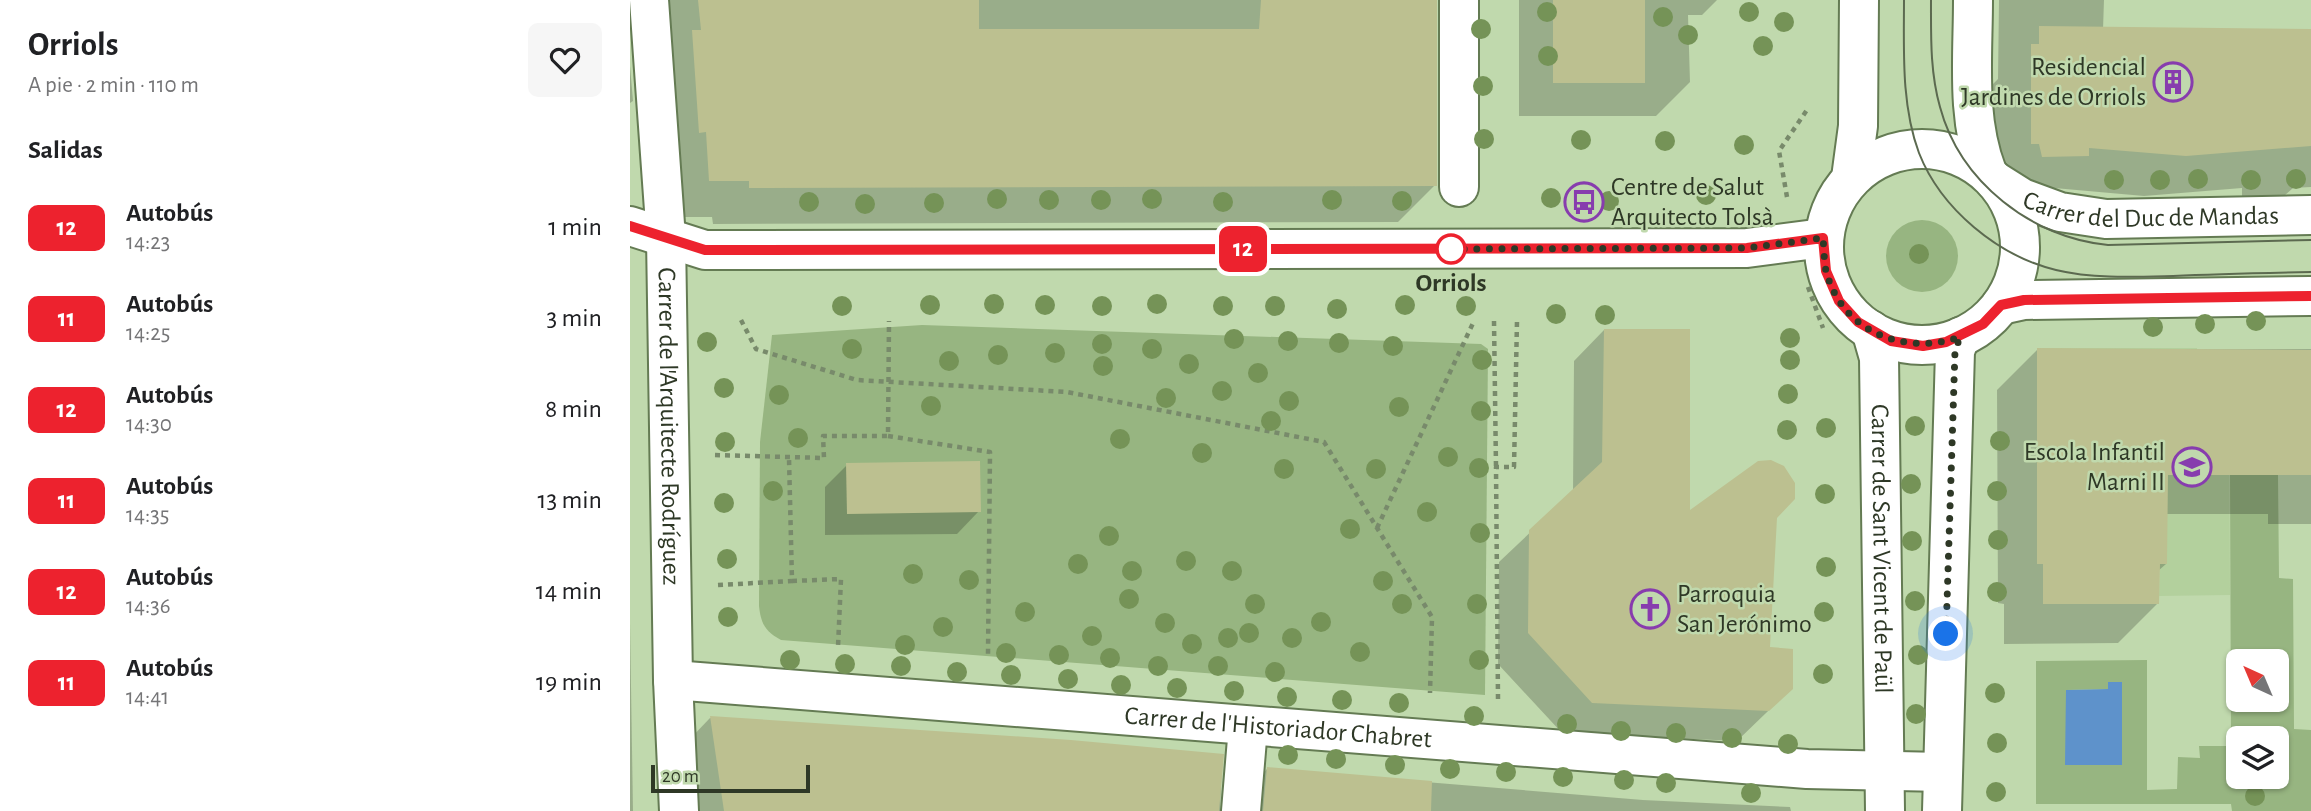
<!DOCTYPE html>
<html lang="es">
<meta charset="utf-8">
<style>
:root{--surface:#fff;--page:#f6f6f6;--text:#202124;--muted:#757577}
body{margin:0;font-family:"Alegreya Sans",sans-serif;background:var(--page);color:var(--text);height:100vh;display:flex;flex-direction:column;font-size:26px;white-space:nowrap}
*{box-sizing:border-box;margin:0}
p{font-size:23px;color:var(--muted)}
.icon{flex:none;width:38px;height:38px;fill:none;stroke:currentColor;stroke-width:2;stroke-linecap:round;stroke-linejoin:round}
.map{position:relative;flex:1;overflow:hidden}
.panel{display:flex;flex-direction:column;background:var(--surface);width:630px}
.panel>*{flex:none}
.badge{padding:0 14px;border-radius:10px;font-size:24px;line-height:46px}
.needle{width:46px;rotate:316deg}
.controls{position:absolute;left:1596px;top:649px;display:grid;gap:14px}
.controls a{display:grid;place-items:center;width:63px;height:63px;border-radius:10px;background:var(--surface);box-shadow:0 2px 5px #0004;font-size:35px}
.scale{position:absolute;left:21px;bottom:18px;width:159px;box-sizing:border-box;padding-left:7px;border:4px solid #2e3826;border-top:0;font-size:19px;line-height:24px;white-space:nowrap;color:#2e3826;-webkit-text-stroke:5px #c0d9ad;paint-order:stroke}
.you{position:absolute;width:35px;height:35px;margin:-18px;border:5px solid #fff;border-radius:50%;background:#1a73e8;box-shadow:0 0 0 10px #1a73e833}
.map>.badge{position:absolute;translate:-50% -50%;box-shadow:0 0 0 4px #fff}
h2{padding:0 28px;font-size:26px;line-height:63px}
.round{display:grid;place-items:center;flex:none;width:74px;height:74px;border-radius:10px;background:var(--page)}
.summary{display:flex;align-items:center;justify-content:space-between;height:119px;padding:0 28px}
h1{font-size:33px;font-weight:700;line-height:52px}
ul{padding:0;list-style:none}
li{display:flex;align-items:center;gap:21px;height:91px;padding:0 28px}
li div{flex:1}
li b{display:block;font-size:26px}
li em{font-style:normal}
li .badge{min-width:77px;font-weight:700;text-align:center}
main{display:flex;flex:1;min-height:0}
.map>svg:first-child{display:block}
</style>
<main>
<section class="panel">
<div class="summary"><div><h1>Orriols</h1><p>A pie · 2 min · 110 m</p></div><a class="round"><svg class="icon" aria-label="heart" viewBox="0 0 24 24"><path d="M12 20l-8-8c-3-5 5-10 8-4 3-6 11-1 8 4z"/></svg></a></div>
<h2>Salidas</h2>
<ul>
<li><span class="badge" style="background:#ed222e;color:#fff">12</span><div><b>Autobús</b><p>14:23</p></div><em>1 min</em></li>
<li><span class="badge" style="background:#ed222e;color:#fff">11</span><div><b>Autobús</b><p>14:25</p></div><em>3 min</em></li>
<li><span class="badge" style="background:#ed222e;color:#fff">12</span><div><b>Autobús</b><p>14:30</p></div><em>8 min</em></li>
<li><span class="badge" style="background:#ed222e;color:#fff">11</span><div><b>Autobús</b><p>14:35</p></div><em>13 min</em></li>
<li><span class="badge" style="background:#ed222e;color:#fff">12</span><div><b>Autobús</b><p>14:36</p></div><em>14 min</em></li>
<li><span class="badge" style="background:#ed222e;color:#fff">11</span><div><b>Autobús</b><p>14:41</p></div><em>19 min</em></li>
</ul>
</section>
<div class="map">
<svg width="1681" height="811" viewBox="0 0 1681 811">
<rect width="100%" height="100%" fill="#c0d9ad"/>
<polygon fill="#b3d09d" points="1407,348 1567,348 1567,390 1599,390 1600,595 1529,596 1530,564 1537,564 1537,499 1407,482"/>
<g fill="#97b581" fill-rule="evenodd">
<circle cx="1292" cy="256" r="36"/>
<path d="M292,325l559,19 7,5 -3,346 -704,-55c-16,-9 -20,-16 -22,-34l1,-164 12,-107z"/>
<path d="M1600,475h48l1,103 14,1 1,150 17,1v81h-79l-1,-7h-195v-143l111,-1v130l30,-1 1,-32 22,1 -1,-12h32zM1608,662h39v38h-39zM1478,689l-42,76v-75zM1608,738h39v39h-39z"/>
</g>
<polygon fill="#5e92cb" points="1478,682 1492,682 1492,765 1435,765 1436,690 1478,689"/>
<g fill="#0003">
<polygon points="23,0 805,0 805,185 768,222 83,224 82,217 43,217"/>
<polygon points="889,0 1087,0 1072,15 1058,15 1060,82 1026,116 889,116"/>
<polygon points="1369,0 1474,0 1473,30 1681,30 1681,187 1663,188 1655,195 1612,196 1612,188 1514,196 1424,188 1417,196 1362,184 1361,86 1368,79"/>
<polygon points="0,66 3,101 0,103"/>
<polygon points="974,330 1058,514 1146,517 1138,649 1162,688 1107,741 932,733 868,664 869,562 943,492 944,361"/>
<polygon points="1681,349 1681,524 1638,524 1638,514 1536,514 1536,564 1528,571 1528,603 1488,643 1374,644 1374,604 1368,603 1367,390 1407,350"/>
<polygon points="217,465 349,511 327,534 195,535 195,487"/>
<polygon points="0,623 3,811 0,811"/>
<polygon points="80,718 592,756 590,811 67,811 57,742"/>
<polygon points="637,769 1013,800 1160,807 1161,811 611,811 614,793"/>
</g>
<g fill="#bcc090">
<polygon points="68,0 349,0 349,29 629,29 631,0 807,0 807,186 119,188 119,181 79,181 76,132 69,133 62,30 71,30"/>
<rect x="923" y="0" width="92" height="83"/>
<polygon points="1409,26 1681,29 1681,146 1556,156 1459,148 1459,156 1412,157 1409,144 1401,144 1401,44 1409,44"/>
<polygon points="974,329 1060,329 1060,510 1128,461 1141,460 1154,466 1165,483 1165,499 1147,518 1140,647 1163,649 1163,689 1139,711 962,703 898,633 899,530 972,462"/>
<polygon points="1407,348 1681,350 1681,475 1538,475 1537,564 1530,564 1529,604 1413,604 1413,564 1407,564"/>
<polygon points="350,461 351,512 217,514 216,463"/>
<polygon points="80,716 441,740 594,754 589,811 94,811"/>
<polygon points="637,767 802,781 801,811 633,811"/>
</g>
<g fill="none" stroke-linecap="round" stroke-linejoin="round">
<g stroke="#647b53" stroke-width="42">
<g id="minor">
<path id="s1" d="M19,0l17,238 7,442 6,131"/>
<polyline points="829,0 829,187"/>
<path d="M1343,0c0,57 -7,118 14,172"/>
<circle cx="1292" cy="247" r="98"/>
<polyline points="1221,178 1228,126 1229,0"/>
<path id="s2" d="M1365,181l27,17 38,14 46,7 205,-4"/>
<polyline points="0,226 75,250 1117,248 1193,238"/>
<polyline points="1371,305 1394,300 1681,296"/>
<path id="s3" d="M1241,330l8,28 6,453"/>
<path id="s4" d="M43,680l1134,89 135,3"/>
<polyline points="611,811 618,727"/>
<polyline points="1312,811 1325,351 1330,337"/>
</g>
</g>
<g stroke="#788a6b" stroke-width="4.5" stroke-dasharray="5 5" stroke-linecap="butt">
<polyline points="1157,197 1149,151 1179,107"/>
<polyline points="1178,287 1193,328"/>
<polyline points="111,320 126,349 227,380 437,392 694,442 802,617 800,693"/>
<polyline points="864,321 866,467"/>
<polyline points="258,436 360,452 358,656"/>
<polyline points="85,455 194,458 193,436 258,436 259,321"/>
<polyline points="747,528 844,321"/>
<polyline points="162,581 211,579 208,647"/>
<polyline points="88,585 162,581 159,458"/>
<polyline points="868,699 866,467 884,467 887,321"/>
</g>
<use href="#minor" stroke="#fff" stroke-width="38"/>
<g stroke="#5c6a50" stroke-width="2">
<path d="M1274,0c0,50 -3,105 15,153 22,56 79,103 137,117 37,9 79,7 117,6 46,-2 92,-3 138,-4"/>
<path d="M1301,0c0,36 -1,72 9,107 20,75 92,131 168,138l203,-5"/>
</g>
</g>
<g fill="#759357">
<circle cx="917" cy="12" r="10"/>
<circle cx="1119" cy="12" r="10"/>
<circle cx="1033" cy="17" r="10"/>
<circle cx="1154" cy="22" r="10"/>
<circle cx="851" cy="29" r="10"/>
<circle cx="1058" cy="35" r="10"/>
<circle cx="1133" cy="46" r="10"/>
<circle cx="918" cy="56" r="10"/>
<circle cx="853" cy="86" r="10"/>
<circle cx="854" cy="139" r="10"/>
<circle cx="951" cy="140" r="10"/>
<circle cx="1035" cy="141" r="10"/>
<circle cx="1114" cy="145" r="10"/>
<circle cx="1568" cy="179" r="10"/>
<circle cx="1666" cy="179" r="10"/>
<circle cx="1484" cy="180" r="10"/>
<circle cx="1530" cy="180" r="10"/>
<circle cx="1621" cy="180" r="10"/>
<circle cx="1076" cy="195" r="10"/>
<circle cx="921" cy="198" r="10"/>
<circle cx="367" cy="199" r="10"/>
<circle cx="522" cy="199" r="10"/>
<circle cx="419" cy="200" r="10"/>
<circle cx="471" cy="200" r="10"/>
<circle cx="702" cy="200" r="10"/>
<circle cx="772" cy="201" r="10"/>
<circle cx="979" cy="201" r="10"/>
<circle cx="179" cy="202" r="10"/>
<circle cx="593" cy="202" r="10"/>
<circle cx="304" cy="203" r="10"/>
<circle cx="235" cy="204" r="10"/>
<circle cx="1289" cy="254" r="10"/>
<circle cx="364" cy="304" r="10"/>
<circle cx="527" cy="304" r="10"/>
<circle cx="300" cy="305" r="10"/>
<circle cx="415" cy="305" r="10"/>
<circle cx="775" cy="305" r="10"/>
<circle cx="212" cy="306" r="10"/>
<circle cx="472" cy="306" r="10"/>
<circle cx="593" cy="306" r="10"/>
<circle cx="645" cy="306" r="10"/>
<circle cx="836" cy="306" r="10"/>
<circle cx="707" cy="309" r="10"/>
<circle cx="926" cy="314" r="10"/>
<circle cx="975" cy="315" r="10"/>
<circle cx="1626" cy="321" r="10"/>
<circle cx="1575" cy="324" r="10"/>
<circle cx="1523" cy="327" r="10"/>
<circle cx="1160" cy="338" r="10"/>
<circle cx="604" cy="339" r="10"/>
<circle cx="658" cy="341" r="10"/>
<circle cx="77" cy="342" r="10"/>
<circle cx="709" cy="343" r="10"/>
<circle cx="472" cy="344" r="10"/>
<circle cx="763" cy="346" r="10"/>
<circle cx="222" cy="349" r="10"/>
<circle cx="522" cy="349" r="10"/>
<circle cx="425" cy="353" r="10"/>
<circle cx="368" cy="355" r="10"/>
<circle cx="852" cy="360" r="10"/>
<circle cx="1160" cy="360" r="10"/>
<circle cx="319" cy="361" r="10"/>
<circle cx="559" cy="364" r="10"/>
<circle cx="473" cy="366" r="10"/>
<circle cx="628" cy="373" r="10"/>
<circle cx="94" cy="388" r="10"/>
<circle cx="592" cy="391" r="10"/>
<circle cx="1158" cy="394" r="10"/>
<circle cx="149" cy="395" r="10"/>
<circle cx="536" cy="398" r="10"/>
<circle cx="659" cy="401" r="10"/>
<circle cx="301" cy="406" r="10"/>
<circle cx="769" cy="407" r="10"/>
<circle cx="851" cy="411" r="10"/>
<circle cx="641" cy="421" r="10"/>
<circle cx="1285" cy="426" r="10"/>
<circle cx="1196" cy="428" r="10"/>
<circle cx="1157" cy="430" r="10"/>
<circle cx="168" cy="438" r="10"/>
<circle cx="490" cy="439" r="10"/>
<circle cx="1370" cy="441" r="10"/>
<circle cx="95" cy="442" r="10"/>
<circle cx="572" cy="453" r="10"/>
<circle cx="818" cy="457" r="10"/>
<circle cx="849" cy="468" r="10"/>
<circle cx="654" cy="469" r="10"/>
<circle cx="746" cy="469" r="10"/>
<circle cx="1281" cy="484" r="10"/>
<circle cx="143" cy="491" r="10"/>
<circle cx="1367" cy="491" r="10"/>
<circle cx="1195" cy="494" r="10"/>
<circle cx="94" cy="503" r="10"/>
<circle cx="797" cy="512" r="10"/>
<circle cx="720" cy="529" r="10"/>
<circle cx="850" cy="533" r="10"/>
<circle cx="479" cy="536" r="10"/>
<circle cx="1368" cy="540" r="10"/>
<circle cx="1282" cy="541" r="10"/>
<circle cx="97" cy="559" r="10"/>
<circle cx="556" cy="561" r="10"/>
<circle cx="448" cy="564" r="10"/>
<circle cx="1196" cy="567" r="10"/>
<circle cx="502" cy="571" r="10"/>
<circle cx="602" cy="571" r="10"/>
<circle cx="283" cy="574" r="10"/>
<circle cx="339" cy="580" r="10"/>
<circle cx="753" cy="581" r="10"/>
<circle cx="1367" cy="592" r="10"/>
<circle cx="499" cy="599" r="10"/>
<circle cx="1285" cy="601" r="10"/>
<circle cx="625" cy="604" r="10"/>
<circle cx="772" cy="604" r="10"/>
<circle cx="847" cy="604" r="10"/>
<circle cx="395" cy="612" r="10"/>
<circle cx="1194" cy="612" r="10"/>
<circle cx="98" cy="617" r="10"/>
<circle cx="691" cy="622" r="10"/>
<circle cx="535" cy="623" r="10"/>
<circle cx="313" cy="627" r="10"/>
<circle cx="619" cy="633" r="10"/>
<circle cx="462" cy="636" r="10"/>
<circle cx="598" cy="638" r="10"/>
<circle cx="662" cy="638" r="10"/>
<circle cx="562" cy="644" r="10"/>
<circle cx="275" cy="645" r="10"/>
<circle cx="730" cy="652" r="10"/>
<circle cx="376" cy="653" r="10"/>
<circle cx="429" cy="655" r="10"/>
<circle cx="1288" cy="655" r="10"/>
<circle cx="480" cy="658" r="10"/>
<circle cx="160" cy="660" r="10"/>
<circle cx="849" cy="660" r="10"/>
<circle cx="215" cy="664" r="10"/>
<circle cx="271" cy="666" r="10"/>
<circle cx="528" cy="666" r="10"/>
<circle cx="588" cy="666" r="10"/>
<circle cx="327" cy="672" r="10"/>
<circle cx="645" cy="672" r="10"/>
<circle cx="1193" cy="674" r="10"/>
<circle cx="381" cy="675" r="10"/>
<circle cx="438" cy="679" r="10"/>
<circle cx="491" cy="685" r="10"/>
<circle cx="547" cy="688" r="10"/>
<circle cx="604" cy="691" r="10"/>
<circle cx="1365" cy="693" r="10"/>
<circle cx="657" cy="697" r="10"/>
<circle cx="712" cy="700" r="10"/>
<circle cx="769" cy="703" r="10"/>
<circle cx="1286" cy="714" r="10"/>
<circle cx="844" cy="716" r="10"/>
<circle cx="937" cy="724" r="10"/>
<circle cx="991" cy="731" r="10"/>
<circle cx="1046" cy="733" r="10"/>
<circle cx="1102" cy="738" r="10"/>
<circle cx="1367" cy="743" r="10"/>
<circle cx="1158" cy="744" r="10"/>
<circle cx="658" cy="755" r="10"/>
<circle cx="706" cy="759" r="10"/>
<circle cx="765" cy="765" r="10"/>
<circle cx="820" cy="769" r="10"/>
<circle cx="876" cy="772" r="10"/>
<circle cx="933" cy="777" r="10"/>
<circle cx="994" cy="780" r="10"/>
<circle cx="1036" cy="783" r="10"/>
<circle cx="1366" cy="792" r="10"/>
<circle cx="1121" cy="793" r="10"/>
<circle cx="1625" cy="796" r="10"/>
</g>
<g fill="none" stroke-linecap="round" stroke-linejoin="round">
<g stroke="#fff" stroke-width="16">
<polyline id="line" points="0,226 75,250 1117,248 1193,238 1196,271 1209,301 1228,322 1261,341 1293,346 1316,342 1353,324 1371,305 1394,300 1681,296"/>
</g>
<use href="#line" stroke="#ed222e" stroke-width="10"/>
<path stroke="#2e3826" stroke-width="7" stroke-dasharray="0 12.6" d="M821,249h-6l302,-1 76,-10c1,11 1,23 3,33 16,61 78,85 134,66l-5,14 -9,283"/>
</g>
<defs>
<g id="building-ring" transform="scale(2.0125)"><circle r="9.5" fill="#c0d9ad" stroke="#873cae" stroke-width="1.5"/><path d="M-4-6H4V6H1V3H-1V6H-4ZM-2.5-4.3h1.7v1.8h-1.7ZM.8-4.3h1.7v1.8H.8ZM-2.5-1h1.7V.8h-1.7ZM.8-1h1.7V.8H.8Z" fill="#873cae"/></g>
<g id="bus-ring" transform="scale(2.0125)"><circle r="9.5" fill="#c0d9ad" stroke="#873cae" stroke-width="1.5"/><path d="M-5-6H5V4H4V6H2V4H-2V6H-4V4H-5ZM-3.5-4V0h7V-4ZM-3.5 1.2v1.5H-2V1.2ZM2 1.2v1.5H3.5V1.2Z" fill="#873cae"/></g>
<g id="school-ring" transform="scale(2.0125)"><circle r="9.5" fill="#c0d9ad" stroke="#873cae" stroke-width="1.5"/><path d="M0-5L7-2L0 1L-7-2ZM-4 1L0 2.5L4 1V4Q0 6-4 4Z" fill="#873cae"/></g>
<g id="church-ring" transform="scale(2.0125)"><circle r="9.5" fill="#c0d9ad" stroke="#873cae" stroke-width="1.5"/><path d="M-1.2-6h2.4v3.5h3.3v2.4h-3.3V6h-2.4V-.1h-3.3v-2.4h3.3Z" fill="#873cae"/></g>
</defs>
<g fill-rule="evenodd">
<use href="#building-ring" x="1543" y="82"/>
<use href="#bus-ring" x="954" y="202"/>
<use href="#school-ring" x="1562" y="467"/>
<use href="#church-ring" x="1020" y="609"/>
</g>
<circle fill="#fff" stroke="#ed222e" stroke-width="3.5" cx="821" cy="249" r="14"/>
<g text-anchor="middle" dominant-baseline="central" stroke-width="5" stroke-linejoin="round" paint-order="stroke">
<g font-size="26" fill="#2e3826" stroke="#c0d9ad" text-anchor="end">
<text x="1516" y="67">Residencial<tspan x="1516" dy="30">Jardines de Orriols</tspan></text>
<text x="981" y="187" text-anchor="start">Centre de Salut<tspan x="981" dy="30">Arquitecto Tolsà</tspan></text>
<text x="1535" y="452">Escola Infantil<tspan x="1535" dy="30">Marni II</tspan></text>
<text x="1047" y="594" text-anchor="start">Parroquia<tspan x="1047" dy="30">San Jerónimo</tspan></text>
</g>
<g font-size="26" fill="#2e3826" stroke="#c0d9ad">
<text stroke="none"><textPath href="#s2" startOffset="163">Carrer del Duc de Mandas</textPath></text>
<text stroke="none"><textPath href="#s1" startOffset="427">Carrer de l'Arquitecte Rodríguez</textPath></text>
<text stroke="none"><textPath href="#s3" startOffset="220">Carrer de Sant Vicent de Paül</textPath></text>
<text stroke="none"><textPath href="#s4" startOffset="607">Carrer de l'Historiador Chabret</textPath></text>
</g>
<g font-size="26" font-weight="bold" fill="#2e3826" stroke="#c0d9ad">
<text x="821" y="283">Orriols</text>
</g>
</g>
</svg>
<div class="controls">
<a><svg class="needle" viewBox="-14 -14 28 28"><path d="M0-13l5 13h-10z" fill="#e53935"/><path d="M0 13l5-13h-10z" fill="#757577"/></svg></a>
<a><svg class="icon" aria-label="layers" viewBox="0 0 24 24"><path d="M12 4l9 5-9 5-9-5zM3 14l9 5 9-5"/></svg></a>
</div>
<div class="scale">20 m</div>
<div class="you" style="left:1316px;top:634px"></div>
<b class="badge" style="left:613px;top:249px;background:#ed222e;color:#fff">12</b>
</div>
</main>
